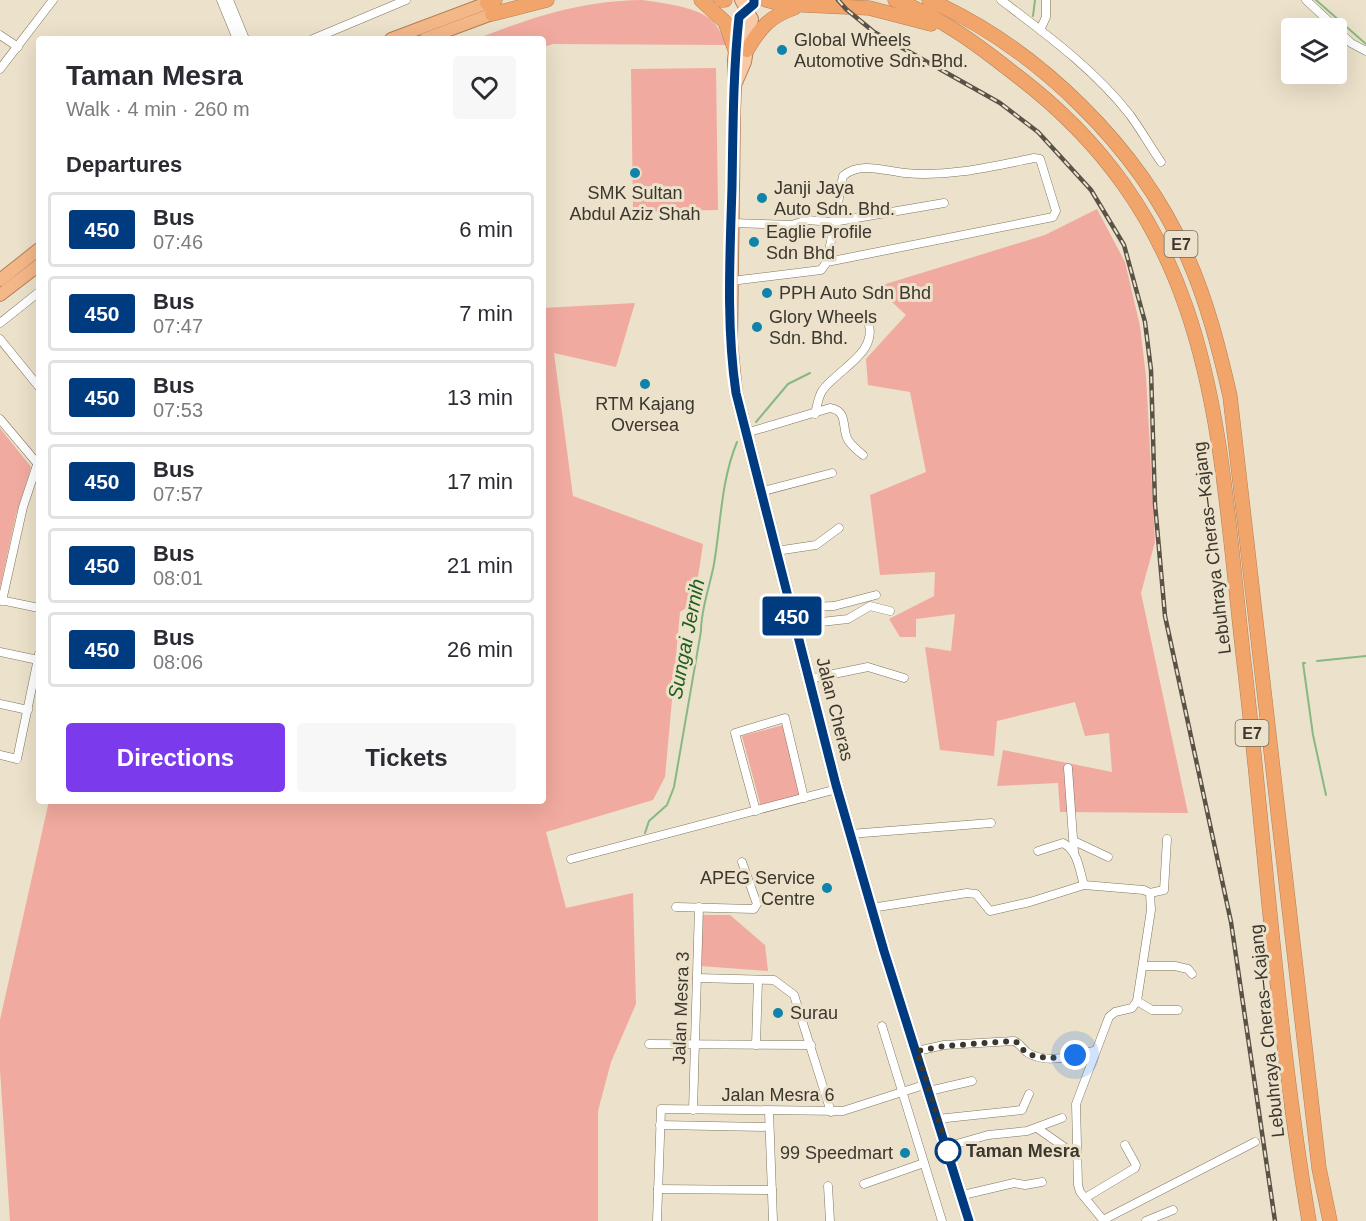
<!DOCTYPE html>
<meta charset="utf-8">
<style>
:root{--surface:#fff;--page:#f7f7f7;--text:#2b2b33;--muted:#7c7c81;--line:#e1e1e2;--accent:#7c3aed}
body{margin:0;font-family:Arial,sans-serif;background:var(--page);color:var(--text);height:100vh;display:flex;flex-direction:column;font-size:22px;white-space:nowrap}
*{box-sizing:border-box;margin:0}
p{font-size:20px;color:var(--muted)}
.icon{flex:none;width:33px;height:33px;fill:none;stroke:currentColor;stroke-width:2;stroke-linecap:round;stroke-linejoin:round}
.map{position:relative;flex:1;overflow:hidden}
.drawer{position:absolute;left:36px;top:36px;width:510px;height:768px;display:flex;flex-direction:column;background:var(--surface);border-radius:6px;box-shadow:0 6px 24px #0002}
.drawer>*{flex:none}
.badge{padding:0 12px;border-radius:4px;font-size:21px;line-height:39px}
.controls{position:absolute;left:1281px;top:18px;display:grid;gap:12px}
.controls a{display:grid;place-items:center;width:66px;height:66px;border-radius:6px;background:var(--surface);box-shadow:0 6px 24px #0002;font-size:30px}
.you{position:absolute;width:30px;height:30px;margin:-15px;border:4px solid #fff;border-radius:50%;background:#1a73e8;box-shadow:0 0 0 9px #1a73e833}
.map>.badge{position:absolute;translate:-50% -50%;box-shadow:0 0 0 3px #fff}
h2{padding:0 30px;font-size:22px;line-height:54px}
.round{display:grid;place-items:center;flex:none;width:63px;height:63px;border-radius:6px;background:var(--page)}
.overview{display:flex;align-items:center;justify-content:space-between;height:102px;padding:0 30px}
h1{font-size:28px;font-weight:700;line-height:45px}
.cta{display:flex;gap:12px;margin-top:auto;padding:12px 30px}
.cta a{flex:1;height:69px;border-radius:6px;background:var(--accent);color:#fff;font-size:24px;font-weight:700;line-height:69px;text-align:center}
.cta a+a{background:var(--page);color:var(--text)}
ul{padding:0;list-style:none}
li{display:flex;align-items:center;gap:18px;height:75px;margin:0 12px 9px;padding:0 18px;border:3px solid var(--line);border-radius:6px}
li div{flex:1}
li b{display:block;font-size:22px}
li em{font-style:normal}
li .badge{min-width:66px;font-weight:700;text-align:center}
.map>svg:first-child{display:block}
</style>
<div class="map">
<svg width="1366" height="1221" viewBox="0 0 1366 1221">
<rect width="100%" height="100%" fill="#ece1ca"/>
<g fill="#f1aa9f">
<path d="M642,0c20,3 61,7 73,24 5,6 8,14 11,21l-173,-1 -10,3v-8h-67c57,-22 104,-38 166,-39z"/>
<polygon points="716,68 718,210 633,212 631,69"/>
<polygon points="1097,209 1125,262 1140,326 1146,376 1155,542 1141,593 1188,813 1060,812 1058,783 997,786 1003,750 1112,772 1109,733 1085,736 1075,702 997,721 994,756 940,750 925,647 951,651 955,614 916,619 916,637 900,637 889,619 934,596 935,572 880,575 870,495 926,472 910,392 868,385 866,359 906,315 876,287 1045,235"/>
<polygon points="635,303 616,367 554,353 573,496 703,544 694,603 680,612 665,777 653,800 546,832 566,908 633,893 636,1004 611,1062 598,1111 598,1221 10,1221 0,1070 0,1020 49,801 543,801 543,308"/>
<polygon points="0,428 31,467 16,515 0,588"/>
<polygon points="783,725 802,796 761,807 742,736"/>
<polygon points="703,915 730,915 765,945 768,971 700,966"/>
</g>
<g fill="none" stroke-linecap="round" stroke-linejoin="round">
<g stroke="#87b982" stroke-width="2">
<polyline points="1316,0 1366,44"/>
<polyline points="1033,16 1035,0"/>
<polyline points="756,422 788,384 810,373"/>
<polyline points="1317,661 1366,656"/>
<polyline points="1305,663 1303,663 1313,735 1326,795"/>
<path d="M645,833l4,-12 18,-16 7,-18 27,-156c0,-23 9,-45 13,-67 7,-42 7,-83 23,-122"/>
</g>
<g stroke="#7f7661" stroke-width="9">
<g id="minor">
<polyline points="221,0 237,39"/>
<polyline points="229,0 245,39"/>
<path d="M1001,0c46,35 93,69 129,115 11,15 20,31 31,47"/>
<polyline points="1306,0 1336,28"/>
<polyline points="1336,29 1351,43 1366,51"/>
<polyline points="1040,30 1046,17 1046,0"/>
<polyline points="0,35 18,47"/>
<polyline points="313,39 406,0"/>
<polyline points="0,69 53,0"/>
<polyline points="731,223 792,225 807,220 833,222 944,203"/>
<path d="M731,281l90,-11 6,-8 16,-86c16,-15 43,-5 62,-3 44,4 85,-6 129,-15l6,1 16,52 -3,6 -226,45"/>
<polyline points="0,323 39,292"/>
<polyline points="0,339 39,387"/>
<path d="M815,414c2,-8 3,-16 7,-23 15,-22 57,-37 46,-70"/>
<polyline points="0,419 37,463"/>
<path d="M746,433l84,-25c19,3 11,20 18,32 4,6 10,11 15,15"/>
<polyline points="760,492 832,473"/>
<polyline points="776,551 816,545 839,528"/>
<polyline points="0,600 39,608"/>
<polyline points="2,601 23,507 39,459"/>
<polyline points="790,608 834,606 876,595"/>
<polyline points="794,625 848,619 870,606 890,611"/>
<polyline points="0,652 38,660"/>
<polyline points="809,679 868,667 904,678"/>
<polyline points="0,704 28,710"/>
<polyline points="0,755 17,759 39,654"/>
<polyline points="1068,768 1074,852"/>
<polyline points="756,811 735,733 785,718 804,798"/>
<polyline points="850,834 991,823"/>
<polyline points="1074,841 1108,857"/>
<path d="M1038,851l25,-8c15,8 16,26 21,42"/>
<polyline points="571,859 837,789"/>
<polyline points="676,907 754,909 757,904 742,862"/>
<polyline points="871,908 967,893 976,894 990,911 1030,902 1084,885 1144,890 1150,893 1164,890 1167,839"/>
<polyline points="1144,966 1175,966 1188,969 1192,974"/>
<polyline points="697,978 774,980 794,995 831,1112"/>
<polyline points="1137,1001 1151,910 1150,893"/>
<polyline points="882,1026 942,1221"/>
<polyline points="649,1044 811,1045"/>
<polyline points="756,1045 758,980"/>
<path d="M917,1051l27,-6 70,-4c7,3 9,9 14,12 21,12 45,2 66,-2"/>
<polyline points="929,1091 972,1081"/>
<polyline points="693,1110 699,907"/>
<polyline points="769,1111 773,1221"/>
<polyline points="937,1119 1022,1110 1029,1094"/>
<polyline points="660,1125 769,1127"/>
<polyline points="1037,1128 1077,1156"/>
<polyline points="946,1147 988,1135 1027,1131 1062,1118"/>
<polyline points="864,1184 924,1163"/>
<polyline points="828,1186 830,1221"/>
<polyline points="658,1189 772,1190"/>
<polyline points="963,1195 1014,1183 1025,1185 1042,1182"/>
<polyline points="1085,1198 1135,1168 1136,1165 1125,1145"/>
<polyline points="1103,1220 1255,1142"/>
<polyline points="657,1221 661,1109 843,1111 927,1084"/>
<polyline points="1104,1221 1080,1192 1078,1185 1076,1104 1109,1017 1115,1012 1132,1008 1137,1001 1152,1010 1178,1010"/>
<polyline points="1146,1221 1173,1210"/>
</g>
</g>
<g stroke="#b27e56" stroke-width="14">
<g id="primary">
<polyline points="741,0 752,19 745,62 735,85 734,109 731,342 736,393 836,785 884,951 969,1221"/>
<polyline points="735,81 734,60 739,17 754,4 754,0"/>
</g>
</g>
<g stroke="#b27e56" stroke-width="14">
<g id="trunk">
<polyline points="391,39 487,3"/>
<polyline points="425,39 492,14"/>
<polyline points="0,280 39,249"/>
<polyline points="0,295 39,265"/>
</g>
</g>
<g stroke="#b27e56" stroke-width="15">
<g id="motorway">
<polyline points="701,0 725,22 735,50"/>
<polyline points="721,0 725,0"/>
<polyline points="766,0 782,4 869,8 931,24"/>
<path d="M895,0c46,17 83,45 121,75 207,157 201,362 229,596 21,183 33,368 64,550"/>
<path d="M929,0c108,48 210,147 258,256 20,45 32,92 43,140l89,772 11,53"/>
<polyline points="487,3 495,0"/>
<polyline points="492,14 547,0"/>
<path d="M747,50c13,-22 23,-34 47,-42"/>
</g>
</g>
<use href="#minor" stroke="#fff" stroke-width="8"/>
<use href="#primary" stroke="#f7c9a6" stroke-width="12"/>
<use href="#trunk" stroke="#f4b788" stroke-width="12"/>
<use href="#motorway" stroke="#f2a56b" stroke-width="14"/>
<g stroke="#585247" stroke-width="4.5">
<polyline id="rail" points="838,0 846,9 874,32 1000,103 1038,132 1091,190 1124,245 1145,322 1151,370 1155,504 1165,616 1231,922 1275,1221"/>
</g>
<use href="#rail" stroke="#ece1ca" stroke-width="2" stroke-dasharray="7" stroke-linecap="butt"/>
</g>
<g fill="none" stroke-linecap="round" stroke-linejoin="round">
<g stroke="#fff" stroke-width="14">
<path id="line" d="M754,0v4l-15,13c-6,56 -6,113 -7,170 -2,68 -6,138 4,206l100,392 48,166 85,270"/>
</g>
<use href="#line" stroke="#003b80" stroke-width="9"/>
<path stroke="#3b372e" stroke-width="6" stroke-dasharray="0 10.8" d="M948,1151l-31,-100 27,-5 70,-5 6,3 5,9c19,6 31,6 50,2"/>
</g>
<g fill="#1083aa" stroke="#ece1ca" stroke-width="2">
<circle cx="782" cy="50" r="6"/>
<circle cx="635" cy="173" r="6"/>
<circle cx="762" cy="198" r="6"/>
<circle cx="754" cy="242" r="6"/>
<circle cx="767" cy="293" r="6"/>
<circle cx="757" cy="327" r="6"/>
<circle cx="645" cy="384" r="6"/>
<circle cx="827" cy="888" r="6"/>
<circle cx="778" cy="1013" r="6"/>
<circle cx="905" cy="1153" r="6"/>
</g>
<circle fill="#fff" stroke="#003b80" stroke-width="3" cx="948" cy="1151" r="12"/>
<g text-anchor="middle" dominant-baseline="central" stroke-width="6" stroke-linejoin="round" paint-order="stroke">
<g fill="#ece1ca" stroke="#706a5d" stroke-width="1.5">
<rect x="1164.5" y="231" width="33" height="26" rx="4.5"/>
<rect x="1235.5" y="720" width="33" height="26" rx="4.5"/>
</g>
<g font-size="16" font-weight="bold" fill="#3b372e">
<text x="1181" y="244">E7</text>
<text x="1252" y="733">E7</text>
</g>
<g font-size="18" fill="#3b372e" stroke="#ece1ca" text-anchor="start">
<text x="794" y="40">Global Wheels<tspan x="794" dy="21">Automotive Sdn. Bhd.</tspan></text>
<text x="774" y="188">Janji Jaya<tspan x="774" dy="21">Auto Sdn. Bhd.</tspan></text>
<text x="635" y="193" text-anchor="middle">SMK Sultan<tspan x="635" dy="21">Abdul Aziz Shah</tspan></text>
<text x="766" y="232">Eaglie Profile<tspan x="766" dy="21">Sdn Bhd</tspan></text>
<text x="779" y="293">PPH Auto Sdn Bhd</text>
<text x="769" y="317">Glory Wheels<tspan x="769" dy="21">Sdn. Bhd.</tspan></text>
<text x="645" y="404" text-anchor="middle">RTM Kajang<tspan x="645" dy="21">Oversea</tspan></text>
<text x="815" y="878" text-anchor="end">APEG Service<tspan x="815" dy="21">Centre</tspan></text>
<text x="790" y="1013">Surau</text>
<text x="893" y="1153" text-anchor="end">99 Speedmart</text>
</g>
<g font-size="18" fill="#3b372e" stroke="#ece1ca">
<text transform="translate(1212 548) rotate(-97)">Lebuhraya Cheras–Kajang</text>
<text transform="translate(835 709) rotate(76)">Jalan Cheras</text>
<text transform="translate(681 1008) rotate(-88)">Jalan Mesra 3</text>
<text transform="translate(1267 1031) rotate(-96)">Lebuhraya Cheras–Kajang</text>
<text x="778" y="1095">Jalan Mesra 6</text>
</g>
<g font-size="18" font-weight="bold" fill="#3b372e" stroke="#ece1ca" text-anchor="start">
<text x="966" y="1151">Taman Mesra</text>
</g>
<g font-size="20" font-style="italic" fill="#1d611a" stroke="#ece1ca">
<text transform="translate(686 639) rotate(-79)">Sungai Jernih</text>
</g>
</g>
</svg>
<div class="controls">
<a><svg class="icon" aria-label="layers" viewBox="0 0 24 24"><path d="M12 4l9 5-9 5-9-5zM3 14l9 5 9-5"/></svg></a>
</div>
<div class="you" style="left:1075px;top:1055px"></div>
<b class="badge" style="left:792px;top:616px;background:#003b80;color:#fff">450</b>
<section class="drawer">
<div class="overview"><div><h1>Taman Mesra</h1><p>Walk · 4 min · 260 m</p></div><a class="round"><svg class="icon" aria-label="heart" viewBox="0 0 24 24"><path d="M12 20l-8-8c-3-5 5-10 8-4 3-6 11-1 8 4z"/></svg></a></div>
<h2>Departures</h2>
<ul>
<li><span class="badge" style="background:#003b80;color:#fff">450</span><div><b>Bus</b><p>07:46</p></div><em>6 min</em></li>
<li><span class="badge" style="background:#003b80;color:#fff">450</span><div><b>Bus</b><p>07:47</p></div><em>7 min</em></li>
<li><span class="badge" style="background:#003b80;color:#fff">450</span><div><b>Bus</b><p>07:53</p></div><em>13 min</em></li>
<li><span class="badge" style="background:#003b80;color:#fff">450</span><div><b>Bus</b><p>07:57</p></div><em>17 min</em></li>
<li><span class="badge" style="background:#003b80;color:#fff">450</span><div><b>Bus</b><p>08:01</p></div><em>21 min</em></li>
<li><span class="badge" style="background:#003b80;color:#fff">450</span><div><b>Bus</b><p>08:06</p></div><em>26 min</em></li>
</ul>
<div class="cta"><a>Directions</a><a>Tickets</a></div>
</section>
</div>
